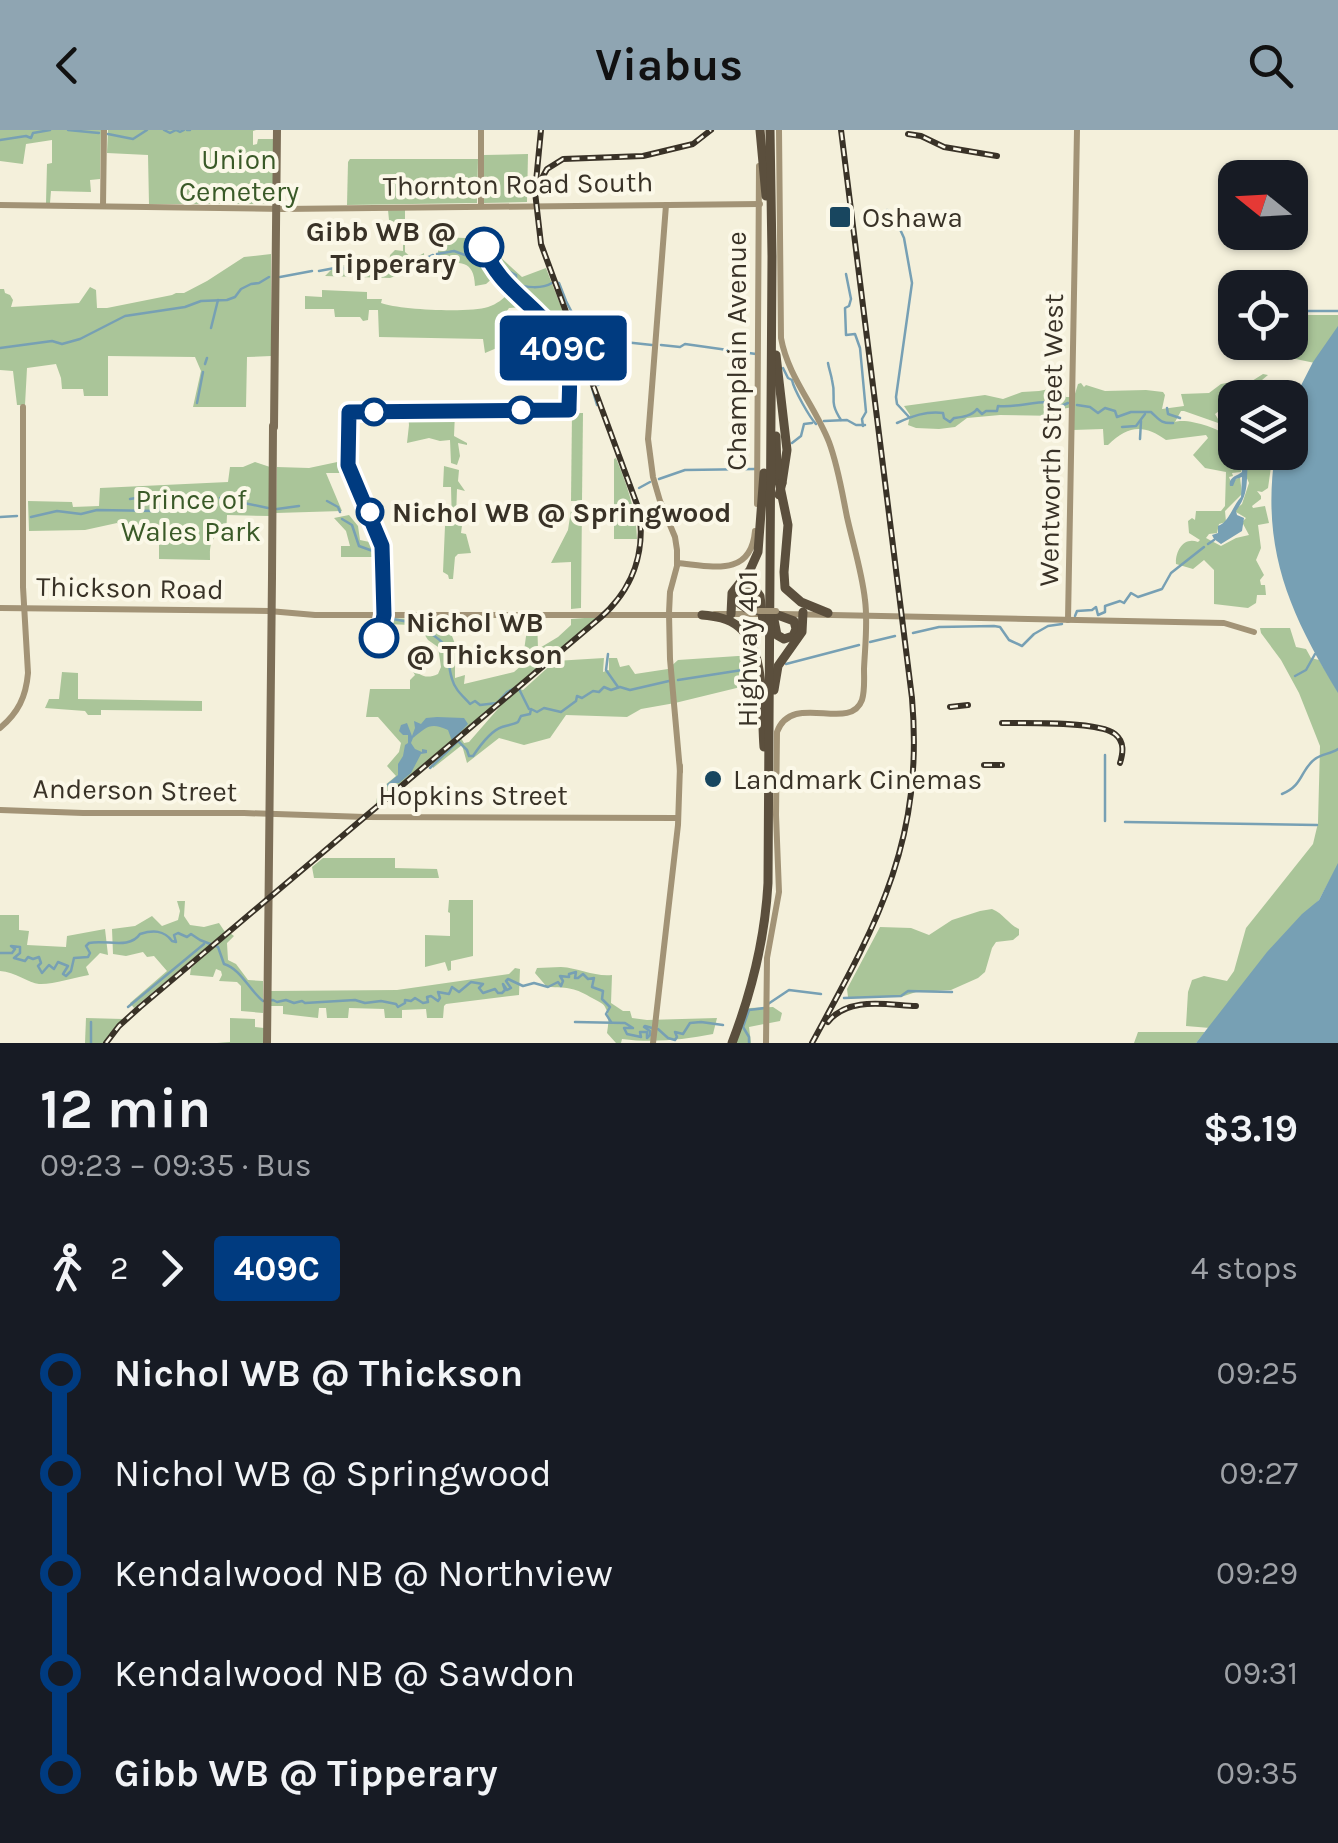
<!DOCTYPE html>
<meta charset="utf-8">
<style>
:root{--surface:#171b24;--page:#20242c;--text:#f1f3f6;--muted:#9ea1a6;--accent:#8fa5b2}
body{margin:0;font-family:Karla,sans-serif;background:var(--page);color:var(--text);height:100vh;display:flex;flex-direction:column;font-size:38px;white-space:nowrap}
*{box-sizing:border-box;margin:0}
p{font-size:32px;color:var(--muted)}
.icon{flex:none;width:55px;height:55px;fill:none;stroke:currentColor;stroke-width:2;stroke-linecap:round;stroke-linejoin:round}
.map{position:relative;height:913px;overflow:hidden}
.details{display:flex;flex-direction:column;background:var(--surface);flex:1}
.details>*{flex:none}
.badge{padding:0 20px;border-radius:8px;font-size:35px;line-height:65px}
.needle{width:65px;rotate:288deg}
.buttons{position:absolute;left:1218px;top:30px;display:grid;gap:20px}
.buttons a{display:grid;place-items:center;width:90px;height:90px;border-radius:20px;background:var(--surface);box-shadow:0 2px 8px #0004;font-size:50px}
.map>.badge{position:absolute;translate:-50% -50%;box-shadow:0 0 0 5px #fff}
.legs{display:flex;align-items:center;gap:15px;height:110px;padding:0 40px;font-size:32px}
.legs p{margin-inline-start:auto}
.headline{display:flex;align-items:center;justify-content:space-between;height:170px;padding:0 40px}
h1{font-size:55px;font-weight:700;line-height:75px}
ul{padding:0 40px;list-style:none}
li{display:flex;align-items:center;gap:35px;height:100px;font-size:38px}
li i{display:grid;place-items:center;width:15px;height:100%;margin:0 12px;background:currentColor}
li i::after{content:'';width:25px;height:25px;margin:-12px;border:8px solid;border-radius:50%;background:var(--surface)}
li p{margin-inline-start:auto}
li:first-child i{background:linear-gradient(#0000 50%,currentColor 0)}
li:last-child i{background:linear-gradient(currentColor 50%,#0000 0)}
header{display:flex;justify-content:space-between;align-items:center;height:130px;padding:0 40px;background:var(--accent);color:#111;font-size:45px;font-weight:700}
.map>svg:first-child{display:block}
</style>
<header><svg class="icon" aria-label="back" viewBox="0 0 24 24"><path d="M15 5l-7 7 7 7"/></svg>Viabus<svg class="icon" aria-label="search" viewBox="0 0 24 24"><circle cx="10" cy="10" r="6"/><path d="M15 15l6 6"/></svg></header>
<div class="map">
<svg width="1338" height="913" viewBox="0 0 1338 913">
<rect width="100%" height="100%" fill="#f4f0db"/>
<g fill="#aac599">
<polygon points="0,0 101,0 100,49 90,50 91,62 51,61 50,73 46,73 47,34 52,33 52,10 26,14 23,34 0,31"/>
<polygon points="108,0 256,0 253,1 253,15 257,14 258,9 275,9 273,74 149,74 148,25 107,23"/>
<polygon points="528,24 527,72 484,73 484,25"/>
<polygon points="350,29 478,29 477,73 347,75 348,32"/>
<polygon points="388,80 405,80 405,122 413,129 424,123 425,142 409,141 390,148 325,146 336,135 389,135 390,125 395,120 403,121 403,103 397,93 389,90"/>
<path d="M438,107l27,1 7,4 6,-1 6,19 10,17 -8,7 -11,2c-1,-27 -15,-23 -37,-24z"/>
<path d="M492,116h5l1,9 24,22 24,-9 33,85 -10,1c-20,-41 -65,-63 -82,-106z"/>
<polygon points="271,124 271,226 247,227 246,277 193,277 201,241 195,227 108,226 108,266 84,266 83,259 62,259 61,248 56,234 27,238 25,275 17,275 13,241 0,240 0,159 4,159 5,163 10,165 13,170 11,177 79,173 90,157 96,160 97,178 107,178 172,165 176,163 184,163 207,151 244,127"/>
<path d="M322,160l45,2v7h15l-1,4c18,7 89,10 107,4 9,-3 15,-8 21,-14l15,14 -15,1 -7,10v6l10,1 -10,2 2,18 -19,8 -2,-14 -104,-2 -1,-27h-9l-1,10 -5,1 -3,-4h-25l-1,-8h-29v-13l17,1z"/>
<polygon points="1290,185 1338,185 1338,198 1315,233 1281,226 1246,228 1251,216 1248,213 1290,212"/>
<path d="M1263,244l5,1 -6,5 14,4 1,4c-13,-2 -24,-1 -32,9l-10,1 -2,18 2,2 -7,11 -4,-3 4,-6 -6,-11 -7,5 6,10 -37,-13h-3l-6,11c12,-4 44,6 53,15l7,-13v28l10,1 -8,9 2,3 3,-3 1,2 -2,8 -9,1 1,3 -4,1 2,5 9,-5 2,17 -17,17 1,11 -7,2 -2,9 -8,1 -3,4 15,8 15,-8 13,-3 -7,-13 4,-4 -10,-6v-3l6,-5 7,-21 -3,-7 3,-23h24l-5,35 -6,4 -5,-1 4,5v3l-9,7 1,2 12,-2 4,17 -11,2 3,23 -5,12 8,15 -4,5 1,5h4l1,10h-9l-1,8 -8,5 -34,-4v-34l-10,-10 -11,9 -17,-5c-1,-13 8,-28 22,-22l2,-2 -11,-7 -1,-12 4,-3 3,2 1,-9h25l4,-5 1,-34 -21,-4 -12,-13 15,-17 -2,-3 -40,5c-22,-16 -38,-15 -58,5h-4l-1,-16 -30,1v-23l-11,2 -2,7 -60,-1 -33,3 -12,9 -16,2 -23,-1 -8,-3 2,-10 -6,-9 81,-11 18,4 19,-7 17,-1 20,-4 -1,4 7,1 1,5h8l4,-13 3,-1 3,4 2,-2 19,6 41,-1 17,2 2,3 -3,14 22,-3 -3,-12 28,-1 12,-9 11,-2 1,2 -7,19 18,-17z"/>
<polygon points="455,283 454,306 467,313 467,315 458,313 460,326 457,335 451,333 450,310 440,311 429,308 407,313 409,295 408,284"/>
<polygon points="572,283 583,283 582,371 571,371"/>
<polygon points="343,326 346,326 348,343 326,343 342,381 276,383 277,337 309,338 342,331"/>
<path d="M616,328c11,27 20,52 21,81h-23v-80z"/>
<path d="M255,332l15,5v49l-43,-1 -1,21h-10c-7,7 -6,15 -6,24l-51,-1v-34h-20l-14,6 -8,-8 -32,7 -56,1 -1,-30 44,1 1,5 26,-1 1,-18 128,-6 2,-15h13z"/>
<polygon points="444,336 459,340 458,351 465,361 457,359 456,388 463,388 461,403 466,404 471,423 458,424 455,427 453,449 449,449 448,445 443,442 445,396 452,395 451,357 443,357"/>
<polygon points="572,374 582,374 581,478 571,479 571,432 551,433 568,400"/>
<polygon points="349,385 358,396 360,410 379,414 380,427 341,427 341,416 350,416 346,401 334,388"/>
<path d="M537,487l1,32 20,-12 13,-12v-6l27,-2 -222,187 2,-13 18,-15 -9,-10 12,-14 2,-9 -23,-26h-12l4,-28h40v-9l5,-5 -6,-10c10,10 16,15 29,9l3,-7 -3,-20 -10,-7 -7,-11 -10,-2v-2l-25,-1 1,-6 59,2 9,24v34l10,-3 -1,9 50,-12 8,-7 6,-43 -3,-4z"/>
<polygon points="1260,498 1290,498 1296,517 1306,519 1311,528 1319,530 1338,562 1338,735 1319,770 1259,836 1210,898 1186,896 1188,862 1192,850 1204,846 1227,851 1234,841 1246,798 1313,714 1318,693 1320,616 1299,563 1281,530 1261,503"/>
<polygon points="738,526 752,526 753,554 675,573 641,579 627,587 566,585 550,608 524,615 499,608 467,633 462,615 433,638 433,632 461,608 464,613 469,612 503,573 520,559 523,560 555,531 604,528 603,542 609,540 609,528 617,528 620,537 629,535 635,544 668,539 678,530"/>
<polygon points="62,542 78,543 78,569 202,571 202,581 101,580 101,585 88,585 85,581 45,578 49,569 59,569"/>
<polygon points="323,728 395,728 395,738 437,739 439,748 314,748 312,737"/>
<polygon points="449,770 473,770 473,826 451,831 451,840 448,841 445,832 425,837 425,805 450,806 450,783 448,782"/>
<polygon points="177,771 185,771 184,786 190,795 204,797 219,793 225,802 134,878 130,873 167,841 154,826 147,827 143,822 126,826 113,824 112,799 135,796 152,786 162,796 178,790 180,781"/>
<path d="M992,779c12,5 16,15 27,20v6l-6,5 -17,2 -4,6 -7,24 -7,6 -27,12 -35,2 -15,5h-53l-1,-8 33,-62 31,1 18,7 23,-15 28,-9z"/>
<path d="M0,785h19v15l10,1 -2,14 39,2 1,-11 38,-7 3,26 -8,-2 -14,14 3,8c-13,2 -38,10 -50,9 -10,-1 -24,-12 -39,-13z"/>
<polygon points="230,803 234,806 227,813 228,830 236,834 248,850 263,851 263,883 241,881 241,856 237,852 219,851 222,845 221,841 216,839 213,847 190,845 191,838"/>
<path d="M561,837c18,1 34,10 51,8l-1,28 12,8h7l2,7 15,2 70,-2 -4,16c-30,6 -61,9 -91,5l-1,4h-5l-9,-10c1,-7 3,-18 -1,-24 -2,-6 -7,-7 -12,-10 -21,-12 -23,-11 -47,-12l-12,-14 2,-5z"/>
<polygon points="515,838 520,839 519,865 446,874 444,876 443,888 427,888 426,879 402,880 402,888 385,888 384,879 349,878 348,888 327,888 326,878 319,878 318,888 283,884 283,876 271,876 271,861 397,860 509,844"/>
<polygon points="773,877 782,883 780,891 749,897 751,913 733,913 749,878"/>
<polygon points="86,888 123,889 103,913 85,913"/>
<polygon points="230,888 255,889 255,897 264,898 263,913 217,913 230,912"/>
<polygon points="1138,902 1205,902 1196,913 1134,913"/>
</g>
<g fill="#77a0b4">
<path d="M1338,196v367c-49,-81 -77,-144 -63,-240l15,-1v-45l23,-45z"/>
<path d="M1246,322l4,1c-6,23 2,37 -14,58l1,4 7,3 -2,13 -21,13 -7,-5 -2,-4 6,-2v-7c11,-4 14,-19 23,-29l1,-20 -6,2 -3,7h-3c-2,-9 7,-10 12,-14v-8l-2,-4z"/>
<path d="M437,587l27,1 4,6 -16,17 -4,-11c-18,-8 -21,-3 -35,8l-2,5 4,6 7,3v-3l5,1v3l-6,1 -10,19 -12,10h-4l-7,5 -1,-4 11,-9v-11l5,-8 2,-11 3,-2v-8h-5l-4,-4 2,-6 6,-2 5,13 3,-8 -1,-7 7,3 5,-6z"/>
<polygon points="1338,733 1338,913 1196,913 1267,822 1302,784 1319,770"/>
</g>
<g fill="none" stroke-linecap="round" stroke-linejoin="round">
<g stroke="#77a0b4" stroke-width="2.5">
<polyline points="68,0 99,3"/>
<polyline points="164,0 170,3 176,0 180,2 184,0"/>
<polyline points="187,0 190,0"/>
<polyline points="108,4 133,9 147,0"/>
<polyline points="0,10 26,6 31,8 33,3 50,0"/>
<polyline points="887,80 894,86 904,108 912,153 896,267 897,274 909,287"/>
<polyline points="437,124 454,121 484,132"/>
<path d="M496,135l20,10v8c9,5 26,6 36,0"/>
<polyline points="319,141 340,137 355,143 365,139 396,141 433,125"/>
<polyline points="846,144 851,169 849,176 845,178 846,205 855,204 860,218 866,282 862,289 863,296"/>
<polyline points="280,147 312,141"/>
<polyline points="555,152 559,153 566,171 581,200 615,209 615,211 652,215"/>
<polyline points="1290,181 1338,181"/>
<polyline points="211,198 218,170"/>
<polyline points="661,215 680,217 685,214 756,224"/>
<polyline points="0,218 52,211 62,214 80,209 125,186 185,177 201,171 227,170 235,167 241,159 251,154 259,153 269,147"/>
<path d="M828,233c1,6 3,11 4,17 5,19 -4,20 9,40"/>
<polyline points="205,234 207,228"/>
<path d="M783,238l5,10 4,2c2,10 18,38 24,44"/>
<polyline points="598,255 611,246 625,212"/>
<polyline points="592,258 597,275"/>
<polyline points="197,273 203,242"/>
<path d="M1077,275l13,2 8,6 7,-5 10,3 2,6 14,-5h20c8,7 10,12 22,11"/>
<polyline points="1167,278 1168,284 1180,288"/>
<polyline points="824,291 847,290 856,295 865,295"/>
<path d="M897,293c15,-7 29,-12 46,-10l1,5 6,4 4,-4c8,-1 18,-2 23,-9l5,5 4,-3h11l1,-5c16,2 33,-4 50,-4l1,4 8,2 11,-5"/>
<polyline points="1122,297 1136,296 1145,284"/>
<polyline points="1140,309 1141,291"/>
<polyline points="792,313 801,306 804,294 812,293"/>
<polyline points="659,349 685,340 755,339"/>
<polyline points="639,358 650,352"/>
<polyline points="220,368 268,378"/>
<polyline points="130,369 148,366"/>
<polyline points="327,371 338,377 340,382"/>
<polyline points="277,379 299,376"/>
<polyline points="0,387 17,386"/>
<polyline points="31,387 57,381 81,384 97,380 158,381 161,372 169,364 188,368"/>
<polyline points="342,389 352,395 359,416 381,424 380,460"/>
<polyline points="1208,414 1214,410"/>
<polyline points="1075,486 1077,481 1092,480 1096,477 1098,485 1105,482 1105,476 1120,471 1124,473 1131,463 1138,467 1162,459 1171,443 1204,417"/>
<path d="M393,489l21,4 11,-2 3,11c29,17 16,22 24,47 3,11 11,17 18,25l5,-3 5,4 17,-2 10,-11 10,-5"/>
<polyline points="913,503 939,497 994,496 1000,497 1009,510 1022,516 1034,504 1048,496 1062,494"/>
<polyline points="870,512 895,506"/>
<polyline points="608,524 606,540 618,557"/>
<polyline points="786,534 859,515"/>
<polyline points="1295,546 1306,540 1315,524"/>
<polyline points="678,550 755,538"/>
<polyline points="519,559 529,579"/>
<path d="M430,638l28,-27 9,9 2,6h4c6,-9 17,-25 29,-29 5,-2 11,-2 16,-5l3,-6 9,-2 1,-5 6,3 7,-4 17,4 15,-11 1,-5 5,2 11,-7 6,1 5,-5 7,3 9,-3 10,3 39,-9"/>
<path d="M1282,664c22,-9 18,-24 33,-35 6,-5 16,-5 23,-10"/>
<polyline points="1105,691 1105,625"/>
<polyline points="1125,692 1317,695"/>
<path d="M0,823h12l3,-4 -4,-3 9,1v6l-6,5 11,3 3,-4 5,2 6,-2 2,6 -3,3 4,7 7,-8 5,4 4,-7 10,4 -5,8 3,2 5,-5 3,-13 14,-1 2,-4 -4,-7 3,-3c17,-4 40,7 51,-9 13,-4 24,-4 32,7l4,1 -2,-7 4,-2 9,4 4,-3 9,6 18,7 6,17c17,5 25,26 39,37l10,-1 4,2 9,-2 8,3 8,-2 3,2 50,-3 10,3 16,-2 15,3 2,3 7,-4v-3l6,1 4,-3 8,5 5,-1 -1,-5 4,-1 7,5 2,-3 -2,-6 11,2 3,-7 7,5 12,-10 12,2 -4,4 4,5 12,-4 3,4h4l3,-3 -2,-6 4,6 4,-2 -5,-7 2,-2 15,7 11,-3 14,4 10,-5 3,4 2,-5 -3,-5 9,1v-3l7,-2 -1,6h3l5,-4 5,5 6,-1 -2,9 11,4 -1,8 8,8 -4,7 5,8"/>
<polyline points="844,868 901,866 908,861 952,862"/>
<polyline points="768,874 789,860 821,864"/>
<polyline points="128,877 204,814"/>
<polyline points="91,892 91,913"/>
<polyline points="575,892 625,893 633,898 624,898 627,904 641,907 640,902 647,902 647,908 650,905 650,901 644,897 645,896 652,898"/>
<polyline points="658,899 668,908 675,910 677,907 675,902 683,904 690,893 701,892 723,895"/>
<polyline points="749,913 749,907 743,897 749,880 765,878"/>
</g>
<g stroke="#a29376" stroke-width="6">
<polyline points="0,75 283,79 760,74"/>
<polyline points="666,75 648,309 653,347 660,371 675,407 677,420 677,436 670,462 669,483 670,529 680,641"/>
<polyline points="103,76 104,0"/>
<polyline points="481,76 481,0"/>
<polyline points="757,374 759,36"/>
<path d="M677,433c34,3 74,15 78,-32"/>
<polyline points="0,478 269,481 315,485 703,485"/>
<polyline points="715,484 758,484"/>
<polyline points="782,484 1224,493 1254,502"/>
<polyline points="1068,490 1077,0"/>
<path d="M0,598c18,-15 26,-31 28,-55l-5,-86v-180"/>
<polyline points="0,680 83,683 244,683 365,687 676,688"/>
<polyline points="653,913 678,695 680,636"/>
<path d="M766,913l1,-85 12,-66 -3,-77 1,-83c15,-41 73,1 85,-32 3,-10 2,-21 2,-31 1,-23 4,-46 1,-69 -3,-28 -12,-56 -18,-83 -5,-25 -9,-51 -18,-75 -14,-36 -41,-65 -48,-104l-2,-208"/>
</g>
<g stroke="#7c6e57" stroke-width="8">
<polyline points="274,297 277,0"/>
<polyline points="272,447 273,296"/>
<polyline points="267,913 272,447"/>
</g>
<g stroke="#5b4f3d" stroke-width="9">
<polyline points="760,0 766,66"/>
<polyline points="776,225 787,320 782,353"/>
<polyline points="776,306 777,342 788,395 784,442 785,458 801,472 828,483"/>
<polyline points="758,481 746,478 739,473 738,463 744,456 753,456 760,466 764,500"/>
<polyline points="731,484 732,463 750,440 758,422 764,343"/>
<path d="M702,485c13,1 26,3 37,12 28,23 22,87 25,120"/>
<polyline points="774,490 777,505 784,509 793,506 796,499 794,491 775,484"/>
<polyline points="774,560 778,536 802,502 803,482"/>
<path d="M732,913c20,-52 33,-104 36,-160l4,-627 -2,-126"/>
</g>
<g stroke="#393227" stroke-width="6">
<g id="rail">
<polyline points="908,4 921,6 944,17 997,26"/>
<polyline points="537,57 547,39 563,29 643,26 693,14 711,0"/>
<polyline points="950,577 968,575"/>
<path d="M1002,593c22,0 97,-2 113,11 10,8 8,19 5,29"/>
<polyline points="984,635 1002,635"/>
<path d="M828,892c20,-26 59,-17 88,-16"/>
<path d="M106,913l13,-17 21,-19 460,-389c32,-28 46,-65 39,-108l-98,-266 -6,-52 6,-62"/>
<path d="M812,913c66,-121 112,-202 100,-345l-71,-568"/>
</g>
</g>
<use href="#rail" stroke="#fbf8e8" stroke-width="2.5" stroke-dasharray="8" stroke-linecap="butt"/>
<polyline stroke="#a29376" stroke-width="6" points="759,481 776,481"/>
<polyline stroke="#5b4f3d" stroke-width="9" points="779,365 782,353"/>
</g>
<g fill="none" stroke-linecap="round" stroke-linejoin="round">
<g stroke="#fff" stroke-width="22">
<path id="line-1" d="M379,508l5,-23 -2,-69 -34,-81 1,-53 220,-2c0,-15 2,-33 -1,-48 -11,-50 -69,-67 -84,-115"/>
</g>
<use href="#line-1" stroke="#003b80" stroke-width="15"/>
</g>
<g fill="#18465f" stroke="#fbf8e8" stroke-width="4">
<rect x="828" y="75" width="24" height="24" rx="5"/>
<circle cx="713" cy="649" r="10"/>
</g>
<g fill="#fff" stroke="#003b80" stroke-width="5">
<circle cx="484" cy="117" r="18"/>
<circle cx="521" cy="280" r="12"/>
<circle cx="374" cy="282" r="12"/>
<circle cx="370" cy="382" r="12"/>
<circle cx="379" cy="508" r="18"/>
</g>
<g text-anchor="middle" dominant-baseline="central" stroke-width="8" stroke-linejoin="round" paint-order="stroke">
<g font-size="28" fill="#3a5a28" stroke="#fbf8e8">
<text x="239" y="29">Union<tspan x="239" dy="32">Cemetery</tspan></text>
<text x="191" y="369">Prince of<tspan x="191" dy="32">Wales Park</tspan></text>
</g>
<g font-size="28" fill="#393227" stroke="#fbf8e8">
<text transform="translate(518 54) rotate(-1)">Thornton Road South</text>
<text transform="translate(736 221) rotate(-90)">Champlain Avenue</text>
<text transform="translate(1051 310) rotate(-89)">Wentworth Street West</text>
<text transform="translate(130 458) rotate(1)">Thickson Road</text>
<text transform="translate(747 519) rotate(-90)">Highway 401</text>
<text transform="translate(135 660) rotate(1)">Anderson Street</text>
<text x="473" y="665">Hopkins Street</text>
</g>
<g font-size="28" fill="#393227" stroke="#fbf8e8" text-anchor="start">
<text x="862" y="87">Oshawa</text>
<text x="733" y="649">Landmark Cinemas</text>
</g>
<g font-size="28" font-weight="bold" fill="#393227" stroke="#fbf8e8" text-anchor="start">
<text x="456" y="101" text-anchor="end">Gibb WB @<tspan x="456" dy="32">Tipperary</tspan></text>
<text x="392" y="382">Nichol WB @ Springwood</text>
<text x="406" y="492">Nichol WB<tspan x="406" dy="32">@ Thickson</tspan></text>
</g>
</g>
</svg>
<div class="buttons">
<a><svg class="needle" viewBox="-14 -14 28 28"><path d="M0-13l5 13h-10z" fill="#e53935"/><path d="M0 13l5-13h-10z" fill="#9ea1a6"/></svg></a>
<a><svg class="icon" aria-label="locate" viewBox="0 0 24 24"><circle cx="12" cy="12" r="6"/><path d="M12 2v4M12 18v4M2 12h4M18 12h4"/></svg></a>
<a><svg class="icon" aria-label="layers" viewBox="0 0 24 24"><path d="M12 4l9 5-9 5-9-5zM3 14l9 5 9-5"/></svg></a>
</div>
<b class="badge" style="left:563px;top:218px;background:#003b80;color:#fff">409C</b>
</div>
<section class="details">
<div class="headline"><div><h1>12 min</h1><p>09:23 – 09:35 · Bus</p></div><b>$3.19</b></div>
<div class="legs"><svg class="icon" aria-label="walk" viewBox="0 0 24 24"><circle cx="13" cy="4" r="2"/><path d="M13 8l-2 6 4 7M11 14l-3 7M7 12l3-4h3l4 4"/></svg>2<svg class="icon" aria-label="forward" viewBox="0 0 24 24"><path d="M9 5l7 7-7 7"/></svg><b class="badge" style="background:#003b80;color:#fff">409C</b><p>4 stops</p></div>
<ul>
<li><i style="color:#003b80"></i><b>Nichol WB @ Thickson</b><p>09:25</p></li>
<li><i style="color:#003b80"></i><span>Nichol WB @ Springwood</span><p>09:27</p></li>
<li><i style="color:#003b80"></i><span>Kendalwood NB @ Northview</span><p>09:29</p></li>
<li><i style="color:#003b80"></i><span>Kendalwood NB @ Sawdon</span><p>09:31</p></li>
<li><i style="color:#003b80"></i><b>Gibb WB @ Tipperary</b><p>09:35</p></li>
</ul>
</section>
